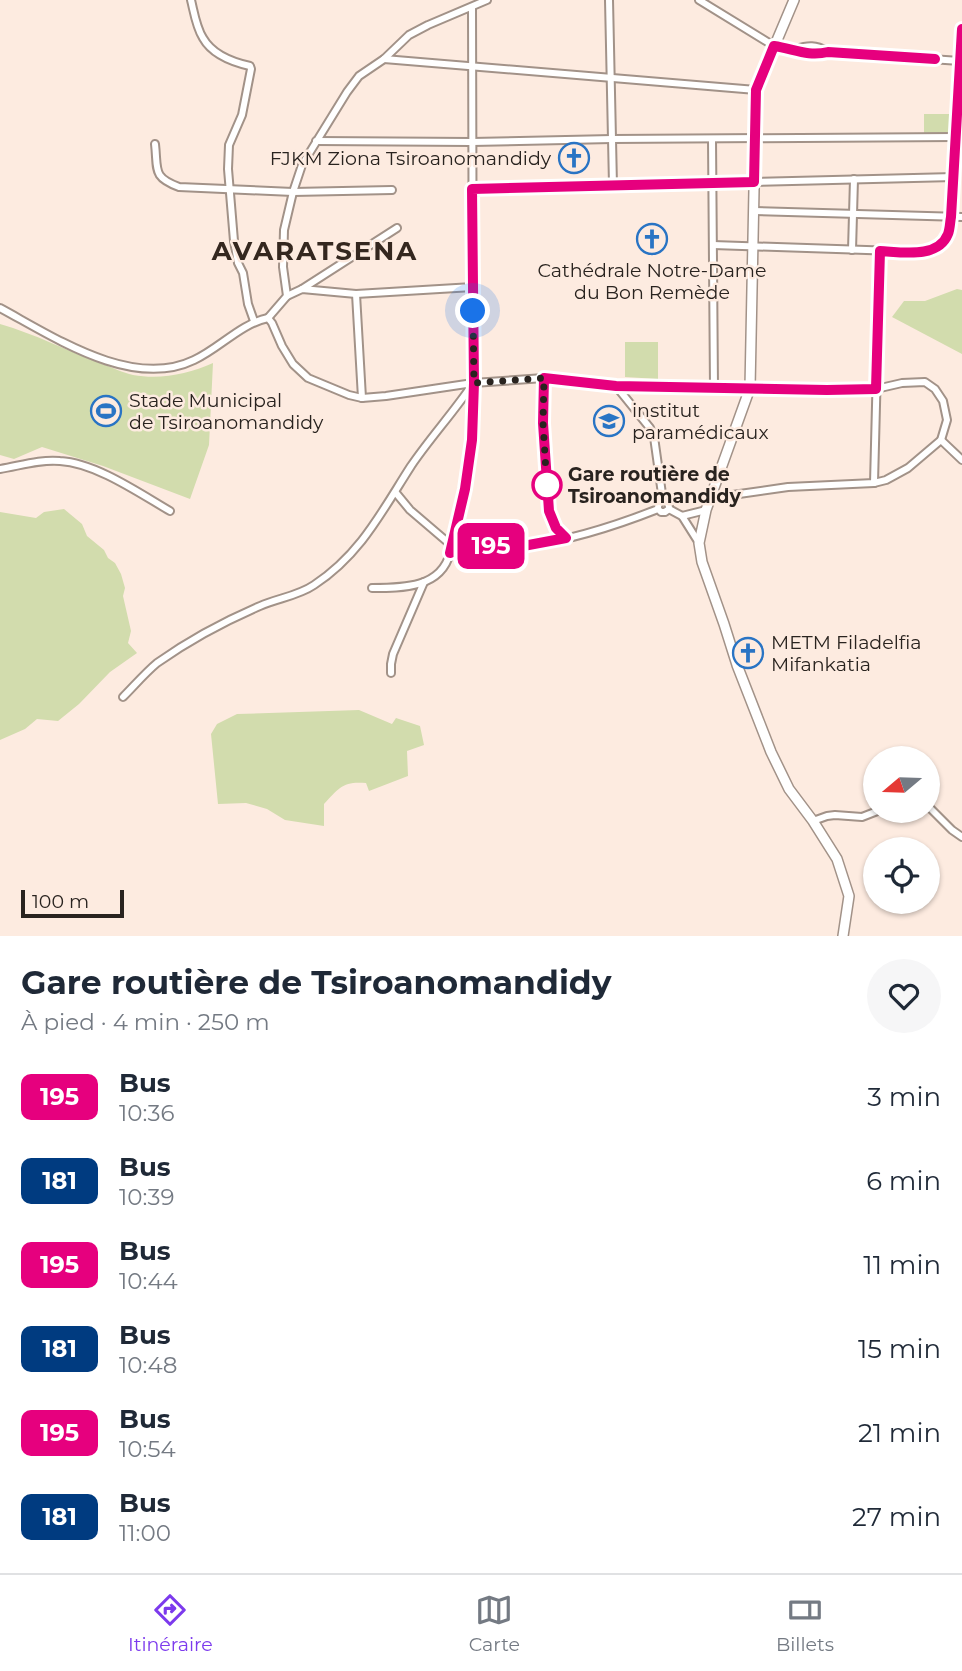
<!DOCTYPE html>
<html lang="fr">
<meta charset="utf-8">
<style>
:root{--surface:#fff;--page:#f6f6f7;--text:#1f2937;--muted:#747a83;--line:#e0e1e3;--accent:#7c3aed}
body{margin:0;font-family:Montserrat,sans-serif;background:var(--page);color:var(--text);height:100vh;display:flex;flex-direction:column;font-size:26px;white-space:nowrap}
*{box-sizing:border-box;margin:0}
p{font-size:23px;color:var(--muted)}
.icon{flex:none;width:38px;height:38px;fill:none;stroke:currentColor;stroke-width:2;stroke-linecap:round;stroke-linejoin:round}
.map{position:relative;height:936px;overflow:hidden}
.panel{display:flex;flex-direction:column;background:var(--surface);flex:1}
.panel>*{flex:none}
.badge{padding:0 14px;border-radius:10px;font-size:24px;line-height:46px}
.needle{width:46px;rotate:251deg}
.fabs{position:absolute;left:863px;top:746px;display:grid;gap:14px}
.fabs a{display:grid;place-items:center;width:77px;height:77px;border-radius:50%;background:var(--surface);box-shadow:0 2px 5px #0004;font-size:35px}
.scale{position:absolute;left:21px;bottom:18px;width:103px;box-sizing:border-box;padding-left:7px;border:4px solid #29231f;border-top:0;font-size:19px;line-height:24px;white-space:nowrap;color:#29231f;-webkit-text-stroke:5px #fdebe0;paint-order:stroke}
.you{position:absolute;width:35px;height:35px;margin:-18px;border:5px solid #fff;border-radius:50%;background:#1a73e8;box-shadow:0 0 0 10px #1a73e833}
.map>.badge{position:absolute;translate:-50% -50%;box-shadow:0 0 0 4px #fff}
.round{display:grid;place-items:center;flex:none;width:74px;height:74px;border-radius:37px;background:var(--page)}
.summary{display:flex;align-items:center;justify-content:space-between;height:119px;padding:0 21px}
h1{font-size:33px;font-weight:700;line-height:52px}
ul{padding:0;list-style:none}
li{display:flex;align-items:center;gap:21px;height:84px;padding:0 21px}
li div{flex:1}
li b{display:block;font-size:26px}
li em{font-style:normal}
li .badge{min-width:77px;font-weight:700;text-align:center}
.menu{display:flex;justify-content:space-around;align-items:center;height:98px;border-top:2px solid var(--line);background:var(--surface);font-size:19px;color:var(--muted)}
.menu a{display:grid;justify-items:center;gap:4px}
.menu .selected{color:var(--accent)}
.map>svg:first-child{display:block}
</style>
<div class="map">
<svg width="962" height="936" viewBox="0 0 962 936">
<rect width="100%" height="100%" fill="#fdebe0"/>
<g fill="#d2dcad">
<polygon points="924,114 953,114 952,133 924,133"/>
<polygon points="957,289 962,290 962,354 892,317 904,301 925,301"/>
<path d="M0,324c35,10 68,27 102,40 10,3 21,9 31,11 28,5 55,-1 80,-12l-4,82 -19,54 -87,-33 -61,-19 -28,12 -14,-4z"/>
<polygon points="625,342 658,342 658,379 625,377"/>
<polygon points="64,509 82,524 87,536 104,550 108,558 115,563 121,574 125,588 123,596 131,631 128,643 137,653 110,672 79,704 58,721 37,719 25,729 0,740 0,512 36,518 44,512"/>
<path d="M359,710l33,14 4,-6 24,8 4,19 -17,6 1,25 -39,15 -3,-8c-23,-2 -27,5 -42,21v22l-39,-6 -18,-11 -21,-6 -28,1 -7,-70 6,-10 20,-10z"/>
</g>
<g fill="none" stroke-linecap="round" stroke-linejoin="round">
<g stroke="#a29288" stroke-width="10">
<g id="street">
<path d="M191,0c3,12 5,27 12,38 9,16 29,24 47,28l1,3 -9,46 -13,30 -1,24 6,72 4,22 5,10 5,31 6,17"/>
<polyline points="609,0 613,185"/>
<polyline points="699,0 774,46 796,49 804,54 818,54 828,52 960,61"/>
<path d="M796,49c12,-4 20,-4 31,2"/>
<polyline points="384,59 756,90"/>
<polyline points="712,139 714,387"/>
<polyline points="316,141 472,142 612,139 956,137"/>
<path d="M155,144c3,26 -3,33 24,43l114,5 99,-2"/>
<polyline points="472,189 954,177"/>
<polyline points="754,211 962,217"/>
<polyline points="713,245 926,252 939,247 948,235 952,217 962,29"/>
<polyline points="852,250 854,179"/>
<polyline points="302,289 397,228"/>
<polyline points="356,294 362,398"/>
<polyline points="287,296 302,289 356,294 473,287"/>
<path d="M0,308c54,29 132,82 194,52 26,-12 46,-36 74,-42l4,5 10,23 11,18 15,14 41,17 13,3 24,-2 87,-13 71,-5 72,8 211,4 49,-1 26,-6 23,-1 10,7 8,12 4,19 -6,20 -33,28 -22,12 -12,3"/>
<polyline points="268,318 287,296 283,267 284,230 293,192 302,165 347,92 359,76 384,59 409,35 428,25 487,0"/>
<polyline points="544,378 543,423 549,511 556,529 566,538"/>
<polyline points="616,386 650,428 654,437 663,501"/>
<polyline points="941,440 962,460"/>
<path d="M0,469c19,-3 40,-10 60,-8 36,2 79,32 110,50"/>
<polyline points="396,493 410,510 451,545"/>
<polyline points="711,498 788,487 874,483 880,251"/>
<polyline points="669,509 682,516 699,543"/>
<polyline points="682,516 706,510"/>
<polyline points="450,553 465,489 472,440 473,383 472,7"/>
<path d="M372,588c31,0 69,0 78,-35 7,-3 14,-7 21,-7 18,-3 37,2 55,0 46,-6 89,-20 132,-37l3,3h4l4,-3c1,-10 -12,-10 -11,0"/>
<polyline points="391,673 391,664 393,654 424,582"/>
<path d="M123,697c11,-11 22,-24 34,-34 31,-22 68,-42 103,-57 18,-8 38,-10 54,-21 47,-31 68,-74 97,-119 19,-28 42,-53 61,-81"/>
<polyline points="928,806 952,830 962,837"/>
<polyline points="813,821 827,816 835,815 862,817 880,810"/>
</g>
</g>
<g stroke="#a29288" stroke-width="12">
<polyline id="secondary" points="794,0 756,90 750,388 706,510 699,543 702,562 724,624 737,665 771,752 789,789 813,821 837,859 849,896 843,936"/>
</g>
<use href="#street" stroke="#fff" stroke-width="6"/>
<use href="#secondary" stroke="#fff" stroke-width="9"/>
</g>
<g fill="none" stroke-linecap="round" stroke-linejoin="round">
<g stroke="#fff" stroke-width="16">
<path id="line" d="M935,59l-107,-7c-20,5 -34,-3 -54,-6l-18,44 -2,92 -282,7 2,194 -2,57 -7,49 -15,64 21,-8 47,2 48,-9 -10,-10 -7,-17 -6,-88 1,-45 72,8 211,4 49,-1 4,-138c22,1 58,8 68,-17 2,-5 2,-12 3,-17l11,-188"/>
</g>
<use href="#line" stroke="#e6007e" stroke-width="10"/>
<polyline stroke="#29231f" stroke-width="7" stroke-dasharray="0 12.6" points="473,311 474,383 544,378 543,423 547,488 547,485"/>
</g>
<defs>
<g id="church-ring" transform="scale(1.575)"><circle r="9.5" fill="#fdebe0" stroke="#2974c4" stroke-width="1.5"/><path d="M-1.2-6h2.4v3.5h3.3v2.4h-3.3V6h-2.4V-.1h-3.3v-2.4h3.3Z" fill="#2974c4"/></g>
<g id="stadium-ring" transform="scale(1.575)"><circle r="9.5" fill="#fdebe0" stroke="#2974c4" stroke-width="1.5"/><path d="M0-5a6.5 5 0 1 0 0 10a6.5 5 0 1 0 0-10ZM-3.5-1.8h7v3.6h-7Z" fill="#2974c4"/></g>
<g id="university-ring" transform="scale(1.575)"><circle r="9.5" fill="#fdebe0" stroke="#2974c4" stroke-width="1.5"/><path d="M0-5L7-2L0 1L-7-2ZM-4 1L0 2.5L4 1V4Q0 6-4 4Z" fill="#2974c4"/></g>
</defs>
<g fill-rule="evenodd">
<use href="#church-ring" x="574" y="158"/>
<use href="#church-ring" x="652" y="239"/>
<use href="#stadium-ring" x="106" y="411"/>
<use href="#university-ring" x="609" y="421"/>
<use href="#church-ring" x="748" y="653"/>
</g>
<circle fill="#fff" stroke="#e6007e" stroke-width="3.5" cx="547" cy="485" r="14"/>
<g text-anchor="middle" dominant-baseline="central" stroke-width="5" stroke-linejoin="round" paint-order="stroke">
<g font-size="19" fill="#29231f" stroke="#fdebe0" text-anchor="start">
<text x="551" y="158" text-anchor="end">FJKM Ziona Tsiroanomandidy</text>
<text x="652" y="270" text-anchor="middle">Cathédrale Notre-Dame<tspan x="652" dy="22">du Bon Remède</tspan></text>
<text x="129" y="400">Stade Municipal<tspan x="129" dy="22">de Tsiroanomandidy</tspan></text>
<text x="632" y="410">institut<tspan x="632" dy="22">paramédicaux</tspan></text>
<text x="771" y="642">METM Filadelfia<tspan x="771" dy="22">Mifankatia</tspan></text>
</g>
<g font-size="19" font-weight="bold" fill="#29231f" stroke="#fdebe0" text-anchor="start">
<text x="568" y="474">Gare routière de<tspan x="568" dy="22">Tsiroanomandidy</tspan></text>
</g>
<g font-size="26" font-weight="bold" letter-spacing="2" fill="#34271f" stroke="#fdebe0">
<text x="315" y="251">AVARATSENA</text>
</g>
</g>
</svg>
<div class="fabs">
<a><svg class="needle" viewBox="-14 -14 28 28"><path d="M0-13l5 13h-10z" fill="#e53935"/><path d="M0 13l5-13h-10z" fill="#747a83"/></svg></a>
<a><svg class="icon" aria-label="locate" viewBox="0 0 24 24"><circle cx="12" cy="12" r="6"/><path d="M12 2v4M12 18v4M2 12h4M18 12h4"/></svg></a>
</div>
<div class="scale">100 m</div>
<div class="you" style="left:473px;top:311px"></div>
<b class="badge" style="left:491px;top:546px;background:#e6007e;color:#fff">195</b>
</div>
<section class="panel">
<div class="summary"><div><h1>Gare routière de Tsiroanomandidy</h1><p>À pied · 4 min · 250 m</p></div><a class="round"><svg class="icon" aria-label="heart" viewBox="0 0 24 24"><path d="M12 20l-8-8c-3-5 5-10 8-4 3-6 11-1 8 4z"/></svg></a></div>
<ul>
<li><span class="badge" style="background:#e6007e;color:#fff">195</span><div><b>Bus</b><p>10:36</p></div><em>3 min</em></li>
<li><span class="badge" style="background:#003b80;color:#fff">181</span><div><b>Bus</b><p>10:39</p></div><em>6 min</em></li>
<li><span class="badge" style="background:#e6007e;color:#fff">195</span><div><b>Bus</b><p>10:44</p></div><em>11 min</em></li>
<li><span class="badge" style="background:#003b80;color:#fff">181</span><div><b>Bus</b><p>10:48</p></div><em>15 min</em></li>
<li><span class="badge" style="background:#e6007e;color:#fff">195</span><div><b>Bus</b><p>10:54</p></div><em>21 min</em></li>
<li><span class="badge" style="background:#003b80;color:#fff">181</span><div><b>Bus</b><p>11:00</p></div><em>27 min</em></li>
</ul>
</section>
<nav class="menu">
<a class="selected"><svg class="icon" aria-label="directions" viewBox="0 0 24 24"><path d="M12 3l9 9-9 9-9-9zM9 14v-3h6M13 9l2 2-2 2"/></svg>Itinéraire</a>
<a><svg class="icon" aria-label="map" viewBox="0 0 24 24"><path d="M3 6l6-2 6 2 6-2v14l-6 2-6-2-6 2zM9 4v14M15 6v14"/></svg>Carte</a>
<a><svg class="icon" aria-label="tickets" viewBox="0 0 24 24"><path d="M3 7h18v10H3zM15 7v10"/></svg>Billets</a>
</nav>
